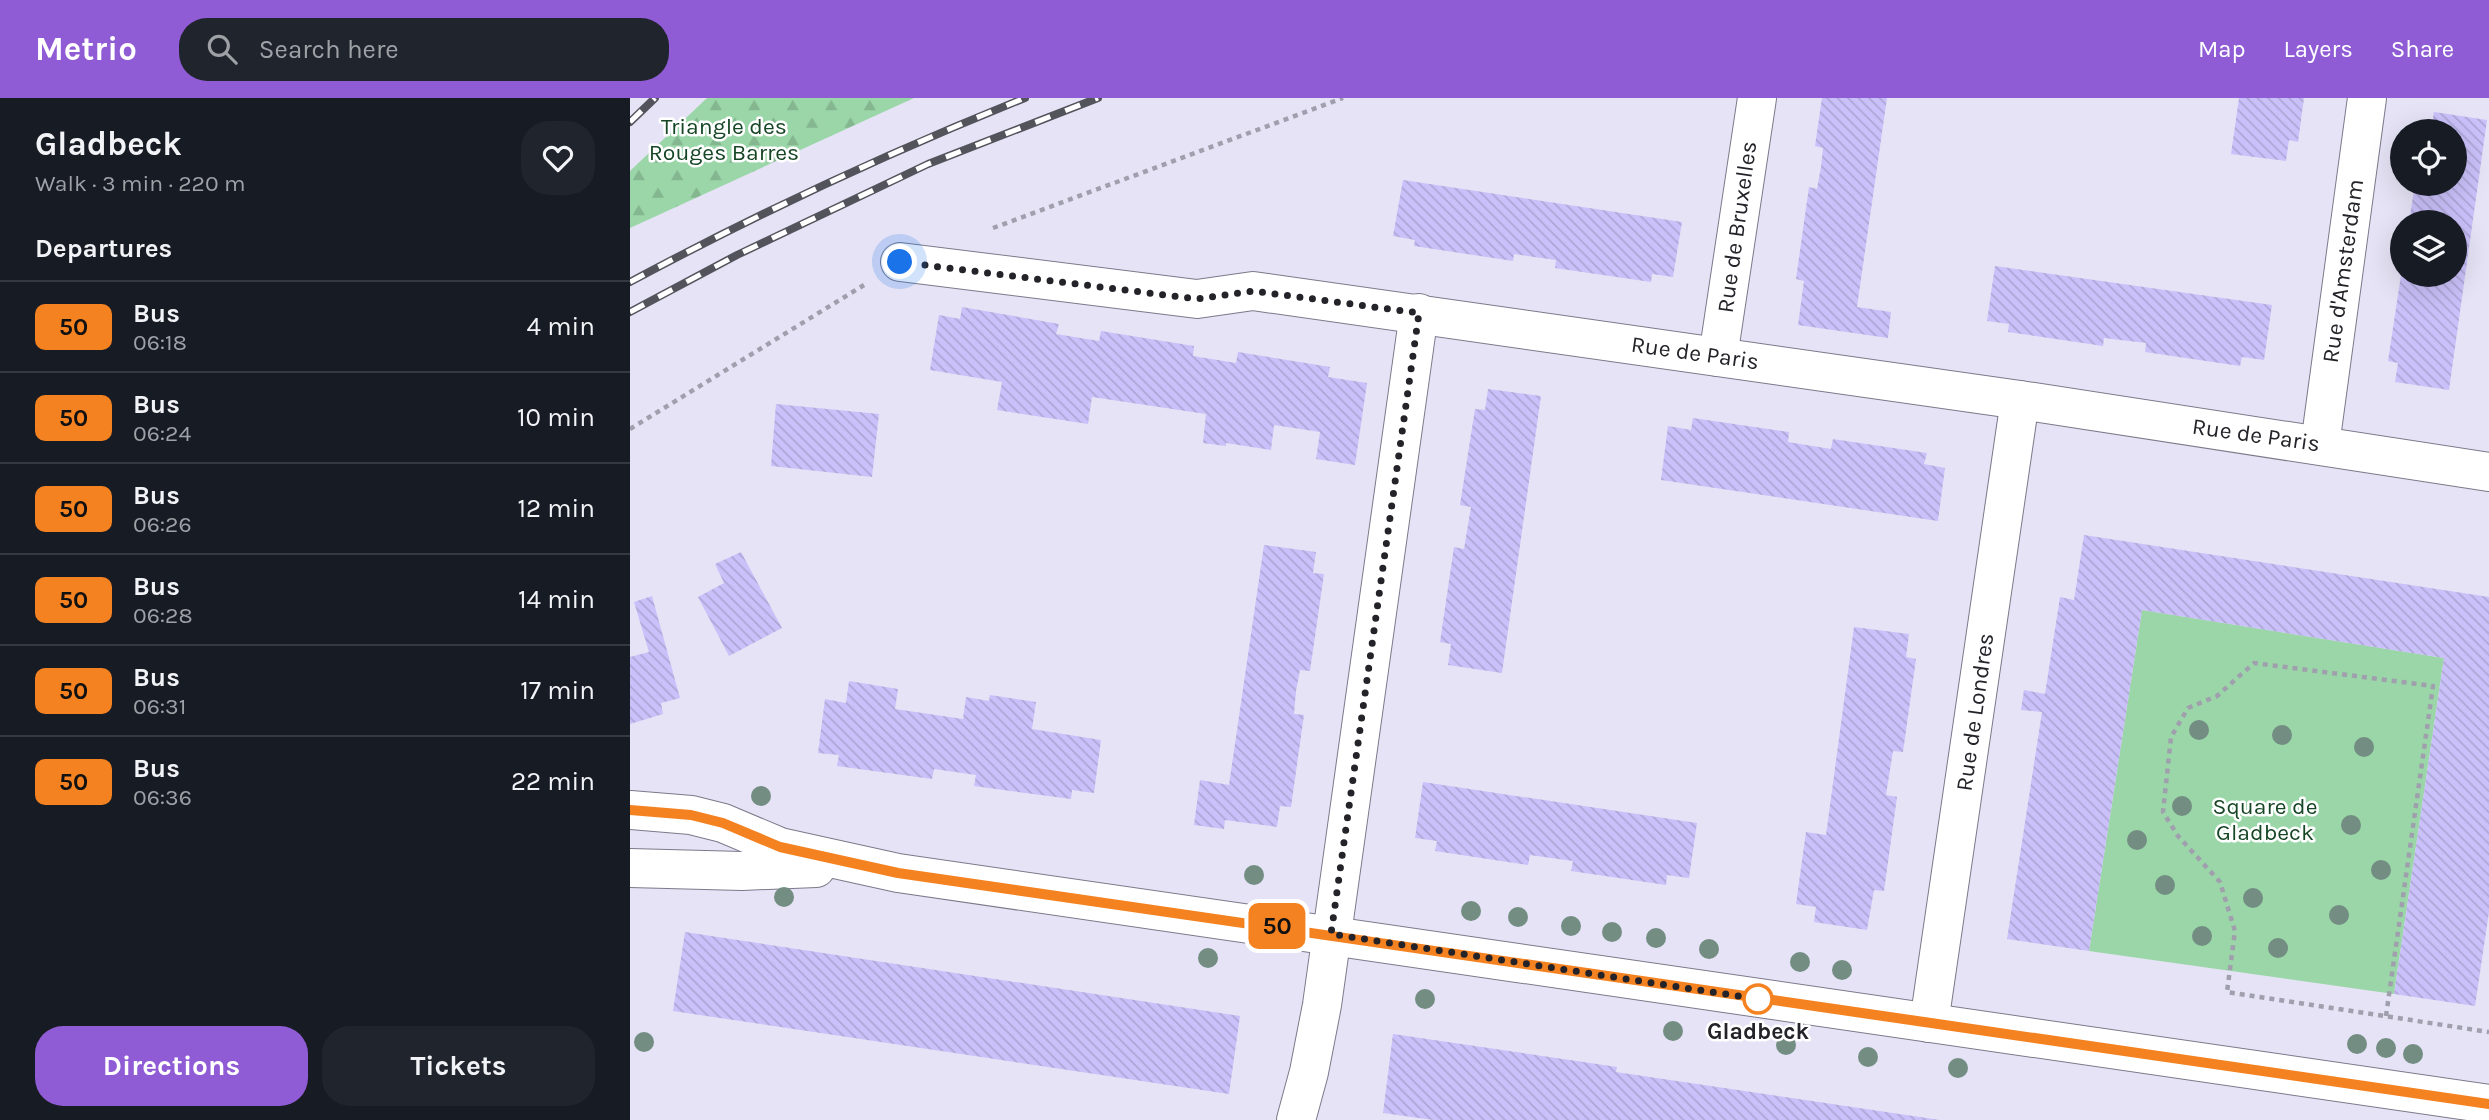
<!DOCTYPE html>
<meta charset="utf-8">
<style>
:root{--surface:#171b24;--page:#20242c;--text:#f1f3f6;--muted:#9ea1a6;--line:#363941;--accent:#905cd5}
body{margin:0;font-family:Karla,sans-serif;background:var(--page);color:var(--text);height:100vh;display:flex;flex-direction:column;font-size:26px;white-space:nowrap}
*{box-sizing:border-box;margin:0}
p{font-size:23px;color:var(--muted)}
.icon{flex:none;width:38px;height:38px;fill:none;stroke:currentColor;stroke-width:2;stroke-linecap:round;stroke-linejoin:round}
.map{position:relative;flex:1;overflow:hidden}
.side{display:flex;flex-direction:column;background:var(--surface);width:630px}
.side>*{flex:none}
.badge{padding:0 14px;border-radius:10px;font-size:24px;line-height:46px}
.buttons{position:absolute;left:1760px;top:21px;display:grid;gap:14px}
.buttons a{display:grid;place-items:center;width:77px;height:77px;border-radius:50%;background:var(--surface);box-shadow:0 7px 28px #0002;font-size:35px}
.you{position:absolute;width:35px;height:35px;margin:-18px;border:5px solid #fff;border-radius:50%;background:#1a73e8;box-shadow:0 0 0 10px #1a73e833}
.map>.badge{position:absolute;translate:-50% -50%;box-shadow:0 0 0 4px #fff}
h2{padding:0 35px;font-size:26px;line-height:63px}
.round{display:grid;place-items:center;flex:none;width:74px;height:74px;border-radius:28px;background:var(--page)}
.overview{display:flex;align-items:center;justify-content:space-between;height:119px;padding:0 35px}
h1{font-size:33px;font-weight:700;line-height:52px}
.action{display:flex;gap:14px;margin-top:auto;padding:14px 35px}
.action a{flex:1;height:80px;border-radius:28px;background:var(--accent);color:#fff;font-size:28px;font-weight:700;line-height:80px;text-align:center}
.action a+a{background:var(--page);color:var(--text)}
ul{padding:0;list-style:none}
li{display:flex;align-items:center;gap:21px;height:91px;padding:0 35px;border-top:2px solid var(--line)}
li div{flex:1}
li b{display:block;font-size:26px}
li em{font-style:normal}
li .badge{min-width:77px;font-weight:700;text-align:center}
header{display:flex;align-items:center;gap:42px;box-sizing:border-box;height:98px;padding:0 35px;background:var(--accent);color:#fff}
header strong{font-size:33px}
nav{display:flex;gap:38px;margin-inline-start:auto;font-size:24px}
.search{width:490px;height:63px;background:var(--page);display:flex;align-items:center;gap:18px;box-sizing:border-box;padding:0 24px;border-radius:28px;color:var(--muted);font-size:26px}
main{display:flex;flex:1;min-height:0}
.map>svg:first-child{display:block}
</style>
<header>
<strong>Metrio</strong>
<div class="search"><svg class="icon" aria-label="search" viewBox="0 0 24 24"><circle cx="10" cy="10" r="6"/><path d="M15 15l6 6"/></svg>Search here</div>
<nav><a>Map</a><a>Layers</a><a>Share</a></nav>
</header>
<main>
<section class="side">
<div class="overview"><div><h1>Gladbeck</h1><p>Walk · 3 min · 220 m</p></div><a class="round"><svg class="icon" aria-label="heart" viewBox="0 0 24 24"><path d="M12 20l-8-8c-3-5 5-10 8-4 3-6 11-1 8 4z"/></svg></a></div>
<h2>Departures</h2>
<ul>
<li><span class="badge" style="background:#f58220;color:#111">50</span><div><b>Bus</b><p>06:18</p></div><em>4 min</em></li>
<li><span class="badge" style="background:#f58220;color:#111">50</span><div><b>Bus</b><p>06:24</p></div><em>10 min</em></li>
<li><span class="badge" style="background:#f58220;color:#111">50</span><div><b>Bus</b><p>06:26</p></div><em>12 min</em></li>
<li><span class="badge" style="background:#f58220;color:#111">50</span><div><b>Bus</b><p>06:28</p></div><em>14 min</em></li>
<li><span class="badge" style="background:#f58220;color:#111">50</span><div><b>Bus</b><p>06:31</p></div><em>17 min</em></li>
<li><span class="badge" style="background:#f58220;color:#111">50</span><div><b>Bus</b><p>06:36</p></div><em>22 min</em></li>
</ul>
<div class="action"><a>Directions</a><a>Tickets</a></div>
</section>
<div class="map">
<svg width="1859" height="1022" viewBox="0 0 1859 1022">
<defs>
<pattern id="forest-firs" width="22" height="20" patternUnits="userSpaceOnUse" patternTransform="scale(1.75)"><rect width="22" height="20" fill="#9ad6a7"/><path d="M5 1l3.5 6h-7zM16 11l3.5 6h-7z" fill="#84b790"/></pattern>
<pattern id="building-back-hatch" width="6" height="6" patternUnits="userSpaceOnUse" patternTransform="scale(1.75)"><rect width="6" height="6" fill="#cac1fa"/><path d="M-1 5l2 2M0 0l6 6M5-1l2 2" fill="none" stroke="#ada6d6"/></pattern>
</defs>
<rect width="100%" height="100%" fill="#e5e3f5"/>
<polygon fill="#9ad6a7" points="1512,512 1814,560 1764,896 1459,853"/>
<polygon fill="url(#forest-firs)" points="77,0 284,0 0,130 0,73"/>
<g fill="url(#building-back-hatch)">
<polygon points="1192,0 1257,0 1227,209 1261,214 1258,240 1168,227 1174,183 1166,181 1179,89 1187,91 1191,69 1193,50 1185,48"/>
<polygon points="1609,0 1674,0 1668,44 1659,42 1656,63 1601,56"/>
<polygon points="1804,14 1857,22 1819,292 1765,284 1768,265 1758,263 1771,177 1825,177 1825,124 1779,124 1785,86 1825,86 1825,33 1801,33"/>
<polygon points="773,82 1052,124 1043,179 1022,176 1021,184 925,170 926,162 904,159 884,156 883,163 784,148 785,142 763,138"/>
<polygon points="1365,168 1642,207 1634,262 1612,259 1610,268 1515,254 1516,245 1474,240 1473,248 1378,234 1379,226 1357,223"/>
<polygon points="332,209 429,226 426,236 469,243 471,233 564,248 563,258 606,265 608,254 700,269 698,279 737,285 725,367 686,361 690,334 644,327 641,352 596,345 596,348 573,345 576,316 462,299 458,326 367,312 372,284 300,272 309,217 330,221"/>
<polygon points="858,291 911,298 872,575 818,567 821,546 810,544 824,449 834,451 841,409 830,407 845,311 855,312"/>
<polygon points="146,306 249,316 242,379 141,368"/>
<polygon points="1063,320 1159,334 1158,344 1201,351 1203,341 1297,355 1294,366 1315,370 1308,423 1031,382 1038,328 1061,332"/>
<polygon points="1454,437 1859,499 1859,814 1845,908 1764,896 1814,560 1512,512 1459,853 1377,841 1412,614 1391,612 1394,592 1415,596 1430,499 1444,502"/>
<polygon points="634,447 686,454 683,475 694,476 680,573 670,572 666,593 664,616 674,617 661,709 650,708 647,729 595,722 594,731 564,727 570,682 599,687"/>
<polygon points="111,454 152,530 99,558 68,499 94,485 85,466"/>
<polygon points="22,498 50,600 31,605 33,616 0,626 0,559 19,554 4,504"/>
<polygon points="1224,529 1279,536 1276,559 1286,561 1273,654 1263,653 1256,697 1267,699 1254,793 1244,792 1237,832 1184,824 1186,809 1166,806 1176,734 1196,737"/>
<polygon points="219,583 268,591 265,611 333,621 336,599 359,603 360,597 406,604 402,631 471,642 464,695 442,692 441,701 344,688 346,677 304,671 302,681 207,668 209,657 188,655 195,601 216,605"/>
<polygon points="793,684 1067,725 1059,780 1037,777 1036,787 941,773 943,763 921,760 900,757 898,767 805,753 807,743 785,740"/>
<polygon points="55,834 610,918 599,996 43,913"/>
<polygon points="763,936 987,969 986,974 1310,1022 803,1022 753,1015"/>
</g>
<g fill="none" stroke-linecap="round" stroke-linejoin="round">
<g stroke="#7c798a" stroke-width="40">
<g id="minor">
<polyline points="270,164 567,201 623,193 1390,302 1859,374"/>
<polyline points="1088,259 1127,0"/>
<polyline points="1690,347 1737,0"/>
<polyline points="0,712 61,717 93,725 150,749 268,775 1859,1006"/>
<polyline points="0,770 112,773 186,770"/>
<polyline points="1299,925 1390,302"/>
<polyline points="666,1022 679,974 692,907 789,215"/>
</g>
</g>
<g stroke="#a09fad" stroke-width="4.5" stroke-dasharray="5 5" stroke-linecap="butt">
<polyline points="363,130 713,0"/>
<polyline points="0,331 234,187"/>
<polyline points="1756,918 1803,588 1624,565 1587,598 1558,610 1541,639 1533,714 1548,738 1590,784 1605,833 1597,894 1859,934"/>
</g>
<use href="#minor" stroke="#fff" stroke-width="38"/>
<g stroke="#53535c" stroke-width="8">
<g id="rail">
<polyline points="0,24 25,0"/>
<path d="M0,184c129,-69 260,-130 395,-184"/>
<polyline points="0,214 107,157 298,66 468,0"/>
</g>
</g>
<use href="#rail" stroke="#fff" stroke-width="5" stroke-dasharray="16" stroke-linecap="butt"/>
</g>
<g fill="#738d83">
<circle cx="1569" cy="632" r="10"/>
<circle cx="1652" cy="637" r="10"/>
<circle cx="1734" cy="649" r="10"/>
<circle cx="131" cy="698" r="10"/>
<circle cx="1552" cy="708" r="10"/>
<circle cx="1721" cy="727" r="10"/>
<circle cx="1507" cy="742" r="10"/>
<circle cx="1751" cy="772" r="10"/>
<circle cx="624" cy="777" r="10"/>
<circle cx="1535" cy="787" r="10"/>
<circle cx="154" cy="799" r="10"/>
<circle cx="1623" cy="800" r="10"/>
<circle cx="841" cy="813" r="10"/>
<circle cx="1709" cy="817" r="10"/>
<circle cx="888" cy="819" r="10"/>
<circle cx="941" cy="828" r="10"/>
<circle cx="982" cy="834" r="10"/>
<circle cx="1572" cy="838" r="10"/>
<circle cx="1026" cy="840" r="10"/>
<circle cx="1648" cy="850" r="10"/>
<circle cx="1079" cy="851" r="10"/>
<circle cx="578" cy="860" r="10"/>
<circle cx="1170" cy="864" r="10"/>
<circle cx="1212" cy="872" r="10"/>
<circle cx="795" cy="901" r="10"/>
<circle cx="1043" cy="933" r="10"/>
<circle cx="14" cy="944" r="10"/>
<circle cx="1727" cy="946" r="10"/>
<circle cx="1156" cy="947" r="10"/>
<circle cx="1756" cy="950" r="10"/>
<circle cx="1783" cy="956" r="10"/>
<circle cx="1238" cy="959" r="10"/>
<circle cx="1328" cy="970" r="10"/>
</g>
<g fill="none" stroke-linecap="round" stroke-linejoin="round">
<g stroke="#fff" stroke-width="16">
<polyline id="line" points="0,712 61,717 93,725 150,749 268,775 1859,1006"/>
</g>
<use href="#line" stroke="#f58220" stroke-width="10"/>
<polyline stroke="#232329" stroke-width="7" stroke-dasharray="0 12.6" points="270,164 567,201 623,193 789,215 701,836 1128,901"/>
</g>
<circle fill="#fff" stroke="#f58220" stroke-width="3.5" cx="1128" cy="901" r="14"/>
<g text-anchor="middle" dominant-baseline="central" stroke-width="5" stroke-linejoin="round" paint-order="stroke">
<g font-size="23" fill="#164625" stroke="#fff">
<text x="94" y="28">Triangle des<tspan x="94" dy="26">Rouges Barres</tspan></text>
<text x="1635" y="708">Square de<tspan x="1635" dy="26">Gladbeck</tspan></text>
</g>
<g font-size="23" fill="#232329" stroke="#fff">
<text transform="translate(1107 129) rotate(-82)">Rue de Bruxelles</text>
<text transform="translate(1713 173) rotate(-82)">Rue d'Amsterdam</text>
<text transform="translate(1065 255) rotate(8)">Rue de Paris</text>
<text transform="translate(1626 337) rotate(8)">Rue de Paris</text>
<text transform="translate(1345 614) rotate(-82)">Rue de Londres</text>
</g>
<g font-size="23" font-weight="bold" fill="#232329" stroke="#fff">
<text x="1128" y="933">Gladbeck</text>
</g>
</g>
</svg>
<div class="buttons">
<a><svg class="icon" aria-label="locate" viewBox="0 0 24 24"><circle cx="12" cy="12" r="6"/><path d="M12 2v4M12 18v4M2 12h4M18 12h4"/></svg></a>
<a><svg class="icon" aria-label="layers" viewBox="0 0 24 24"><path d="M12 4l9 5-9 5-9-5zM3 14l9 5 9-5"/></svg></a>
</div>
<div class="you" style="left:270px;top:164px"></div>
<b class="badge" style="left:647px;top:828px;background:#f58220;color:#111">50</b>
</div>
</main>
